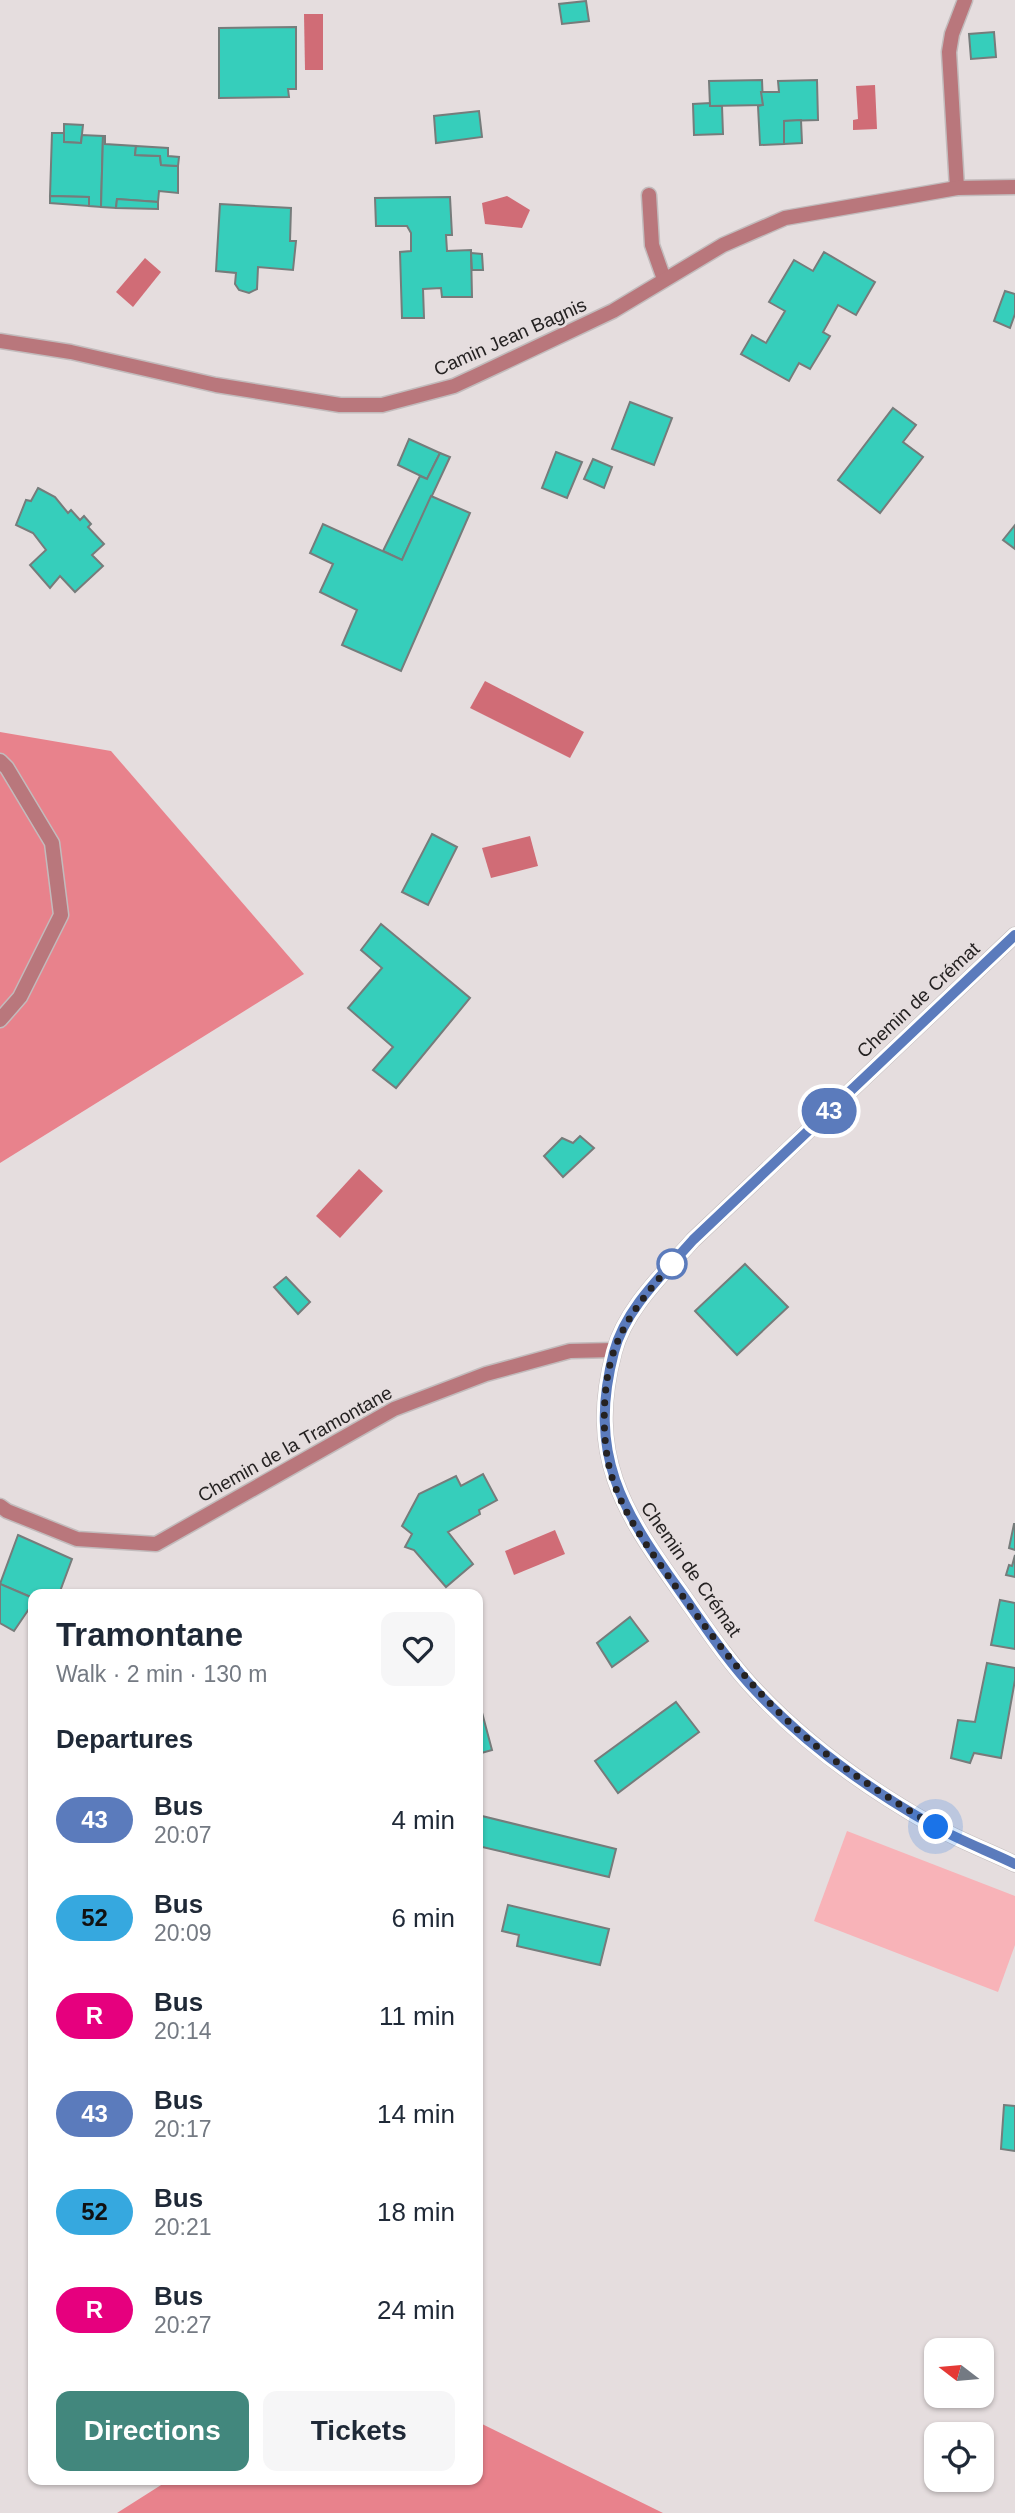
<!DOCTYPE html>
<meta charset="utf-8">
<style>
:root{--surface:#fff;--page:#f6f6f7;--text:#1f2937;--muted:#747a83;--accent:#42877d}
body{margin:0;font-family:Helvetica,sans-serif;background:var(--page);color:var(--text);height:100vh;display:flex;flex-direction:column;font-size:26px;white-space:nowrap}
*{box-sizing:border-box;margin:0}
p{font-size:23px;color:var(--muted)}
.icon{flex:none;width:38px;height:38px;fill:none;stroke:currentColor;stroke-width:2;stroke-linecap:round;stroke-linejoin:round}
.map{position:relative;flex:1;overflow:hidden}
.panel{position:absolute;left:28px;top:1589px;width:455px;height:896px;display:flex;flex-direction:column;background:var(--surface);border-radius:14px;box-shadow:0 2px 5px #0004}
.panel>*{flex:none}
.badge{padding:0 14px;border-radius:23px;font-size:24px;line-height:46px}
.needle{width:46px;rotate:286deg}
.tools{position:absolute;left:924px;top:2338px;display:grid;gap:14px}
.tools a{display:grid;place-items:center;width:70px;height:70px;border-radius:14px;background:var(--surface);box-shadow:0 2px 5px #0004;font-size:35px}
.you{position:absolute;width:35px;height:35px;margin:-18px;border:5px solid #fff;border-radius:50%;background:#1a73e8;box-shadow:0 0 0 10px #1a73e833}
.map>.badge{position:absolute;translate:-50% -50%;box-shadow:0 0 0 4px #fff}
h2{padding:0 28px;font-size:26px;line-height:63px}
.round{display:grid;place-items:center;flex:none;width:74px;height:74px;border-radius:14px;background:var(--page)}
.head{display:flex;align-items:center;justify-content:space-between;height:119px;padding:0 28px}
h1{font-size:33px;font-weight:700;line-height:52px}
.cta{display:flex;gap:14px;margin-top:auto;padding:14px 28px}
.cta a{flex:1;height:80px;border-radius:14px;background:var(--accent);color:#fff;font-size:28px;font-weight:700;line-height:80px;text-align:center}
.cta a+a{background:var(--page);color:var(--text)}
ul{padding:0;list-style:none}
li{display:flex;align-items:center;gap:21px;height:98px;padding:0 28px}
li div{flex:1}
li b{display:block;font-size:26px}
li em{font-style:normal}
li .badge{min-width:77px;font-weight:700;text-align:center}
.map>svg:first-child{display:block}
</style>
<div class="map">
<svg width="1015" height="2513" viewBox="0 0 1015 2513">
<rect width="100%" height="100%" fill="#e5ddde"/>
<polygon fill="#f8b3b8" points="847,1831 1015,1896 1015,1945 998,1992 814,1921"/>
<g fill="#e8828c">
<polygon points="0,732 111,751 304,974 0,1163"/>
<polygon points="478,2422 663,2513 117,2513 169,2480 478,2480"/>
</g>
<g fill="#d06c76">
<polygon points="323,14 323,70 305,70 304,14"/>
<polygon points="875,85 877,129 853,130 853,120 858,119 856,86"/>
<polygon points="507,196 530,210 522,228 485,224 482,203"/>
<polygon points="145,258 161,272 133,307 116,292"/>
<polygon points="485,681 584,732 570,758 470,708"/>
<polygon points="530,836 538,866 491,878 482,848"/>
<polygon points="359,1169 383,1191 340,1238 316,1216"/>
<polygon points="555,1530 565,1554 514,1575 505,1551"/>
</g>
<g fill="#36cebb" stroke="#767c7b" stroke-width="2">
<polygon points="586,1 589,21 562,24 559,4"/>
<polygon points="296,27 296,89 288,89 289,97 219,98 219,28"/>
<polygon points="994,32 996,57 971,59 969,34"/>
<polygon points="762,80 763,105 710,106 709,81"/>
<polygon points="817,80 818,120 784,121 784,144 760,145 758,106 763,105 761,92 779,92 778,81"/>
<polygon points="710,103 710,106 722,106 723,134 694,135 693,104"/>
<polygon points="479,111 482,137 436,143 434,116"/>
<polygon points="801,120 802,143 784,144 784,121"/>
<polygon points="64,124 83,125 81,143 64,142"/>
<polygon points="52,133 64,133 64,142 81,143 82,135 103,136 101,207 89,206 89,197 50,196"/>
<polygon points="103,136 105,136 105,144 136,146 135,155 160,156 161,165 178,166 178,193 159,191 158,202 117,199 116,208 101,207"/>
<polygon points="136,146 168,148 168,156 179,157 178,166 161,165 160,156 135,155"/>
<polygon points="50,196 89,197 89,206 50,203"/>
<polygon points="450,197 452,235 446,235 447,251 471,250 472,297 442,297 441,288 423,289 424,318 402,318 400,252 411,251 411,233 407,226 376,226 375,198"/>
<polygon points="117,199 158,202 158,209 116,208"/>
<polygon points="220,204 291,208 290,241 296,241 293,270 258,267 257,289 249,293 239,290 235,284 236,273 216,271"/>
<polygon points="824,252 875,282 856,315 838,305 823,332 830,336 810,369 799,363 789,381 741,354 752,335 766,343 785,311 769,302 794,260 813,271"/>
<polygon points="471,253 482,254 483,270 472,270"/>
<polygon points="1005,291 1015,294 1015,314 1010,328 994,321"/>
<polygon points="630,402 672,418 654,465 612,449"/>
<polygon points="893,408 916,425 903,442 923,457 880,513 838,480"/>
<polygon points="409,439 440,453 427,479 398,465"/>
<polygon points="556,452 582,462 567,498 542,488"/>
<polygon points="440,453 450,457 402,560 383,551 420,476 427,479"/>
<polygon points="593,459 612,467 604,488 584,479"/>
<polygon points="38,488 55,497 68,513 71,510 80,520 84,516 91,524 88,527 104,544 92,555 103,566 75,592 60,576 50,588 30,565 46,550 33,533 16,525 26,500 31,501"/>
<polygon points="431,496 470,513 401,671 342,645 357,610 320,592 333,564 310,553 323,524 402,560"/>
<polygon points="1015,525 1015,549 1003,540"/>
<polygon points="432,834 457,847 428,905 402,892"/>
<polygon points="381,924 470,998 396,1088 373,1070 393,1047 348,1008 382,968 361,950"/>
<polygon points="580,1136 594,1148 563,1177 544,1156 562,1138 573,1143"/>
<polygon points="745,1264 788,1307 737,1355 695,1311"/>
<polygon points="286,1277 310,1302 298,1314 274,1287"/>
<polygon points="483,1474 497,1500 479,1510 480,1514 448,1532 473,1564 446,1587 414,1550 405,1547 412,1534 402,1526 419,1494 456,1476 461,1486"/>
<polygon points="1014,1524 1015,1524 1015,1550 1009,1548"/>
<polygon points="18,1535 72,1559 59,1594 33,1594 33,1598 0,1584"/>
<polygon points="1015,1555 1015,1577 1006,1575 1009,1565 1012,1566"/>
<polygon points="0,1584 33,1598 33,1603 14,1631 0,1623"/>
<polygon points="1000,1600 1015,1603 1015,1649 991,1645"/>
<polygon points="630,1617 648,1641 612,1667 597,1643"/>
<polygon points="987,1663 1015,1668 1015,1680 1001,1758 974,1753 970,1763 951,1758 958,1720 975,1722"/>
<polygon points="676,1702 699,1732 618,1793 595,1761"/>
<polygon points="480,1705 492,1750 478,1754 478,1706"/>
<polygon points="478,1815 616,1849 609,1877 478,1846"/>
<polygon points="508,1905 609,1929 600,1965 517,1946 519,1935 502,1931"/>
<polygon points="1004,2105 1015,2106 1015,2151 1001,2149"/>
</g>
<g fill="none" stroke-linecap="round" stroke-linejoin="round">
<g stroke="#c2bbbc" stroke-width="17">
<g id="lane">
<polyline points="957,188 949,52 952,34 965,0"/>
<polyline points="649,195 652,245 664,279"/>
</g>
</g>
<g stroke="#c2bbbc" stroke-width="17">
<g id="street">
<polyline points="0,341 71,352 216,385 340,405 382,405 454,386 482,373 613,311 723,245 785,218 957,188 1015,187"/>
<polyline points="0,761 7,768 52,843 61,915 20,997 0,1020"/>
<polyline points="0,1506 7,1511 77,1539 156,1544 394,1409 486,1374 570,1351 614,1350"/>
</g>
</g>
<g stroke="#c2bbbc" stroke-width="17">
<path id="secondary" d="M1015,935l-322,305c-29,33 -68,69 -79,112 -27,103 8,158 66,239 24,34 48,71 77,101 50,53 113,98 177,134 25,14 54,25 81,38"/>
</g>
<use href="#lane" stroke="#b9777c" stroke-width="14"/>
<use href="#street" stroke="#b9777c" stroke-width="14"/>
<use href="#secondary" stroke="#9f404d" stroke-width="14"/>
</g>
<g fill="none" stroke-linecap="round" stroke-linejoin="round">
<g stroke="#fff" stroke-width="16">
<path id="line" d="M1015,935l-322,305c-29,33 -68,69 -79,112 -27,103 8,158 66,239 24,34 48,71 77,101 50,53 113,98 177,134 25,14 54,25 81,38"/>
</g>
<use href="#line" stroke="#5b7bbc" stroke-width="10"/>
<path stroke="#252222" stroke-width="7" stroke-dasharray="0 12.6" d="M672,1264l6,-7c-24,27 -50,56 -63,91 -13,33 -14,92 -4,126 12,41 39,76 63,110 41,57 81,110 135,156 39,33 83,60 127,87"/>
</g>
<circle fill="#fff" stroke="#5b7bbc" stroke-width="3.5" cx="672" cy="1264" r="14"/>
<g text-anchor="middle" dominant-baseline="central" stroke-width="5" stroke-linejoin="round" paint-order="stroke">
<g font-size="19" fill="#252222" stroke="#e5ddde">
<text transform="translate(510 337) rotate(-24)">Camin Jean Bagnis</text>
<text transform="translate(918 1000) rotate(-43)">Chemin de Crémat</text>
<text transform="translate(295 1444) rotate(-29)">Chemin de la Tramontane</text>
<text transform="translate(691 1569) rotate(55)">Chemin de Crémat</text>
</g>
</g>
</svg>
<div class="tools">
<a><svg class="needle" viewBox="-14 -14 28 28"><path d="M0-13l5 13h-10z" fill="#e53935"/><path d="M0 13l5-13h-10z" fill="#747a83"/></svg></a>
<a><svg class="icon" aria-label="locate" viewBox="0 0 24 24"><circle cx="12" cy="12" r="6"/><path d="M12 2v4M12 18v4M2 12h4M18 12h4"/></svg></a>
</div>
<div class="you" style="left:936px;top:1827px"></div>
<b class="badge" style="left:829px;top:1111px;background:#5b7bbc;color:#fff">43</b>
<section class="panel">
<div class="head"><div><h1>Tramontane</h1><p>Walk · 2 min · 130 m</p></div><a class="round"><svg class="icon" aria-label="heart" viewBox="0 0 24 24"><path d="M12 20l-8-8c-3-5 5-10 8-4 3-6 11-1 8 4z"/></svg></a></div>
<h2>Departures</h2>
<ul>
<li><span class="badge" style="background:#5b7bbc;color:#fff">43</span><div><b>Bus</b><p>20:07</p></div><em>4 min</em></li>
<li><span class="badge" style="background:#36a8df;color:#111">52</span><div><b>Bus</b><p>20:09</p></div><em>6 min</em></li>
<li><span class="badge" style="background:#e6007e;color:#fff">R</span><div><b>Bus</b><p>20:14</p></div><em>11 min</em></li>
<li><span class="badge" style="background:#5b7bbc;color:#fff">43</span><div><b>Bus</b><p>20:17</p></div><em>14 min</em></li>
<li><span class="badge" style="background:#36a8df;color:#111">52</span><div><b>Bus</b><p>20:21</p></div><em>18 min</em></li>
<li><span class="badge" style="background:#e6007e;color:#fff">R</span><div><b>Bus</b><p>20:27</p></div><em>24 min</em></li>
</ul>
<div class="cta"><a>Directions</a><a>Tickets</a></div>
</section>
</div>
